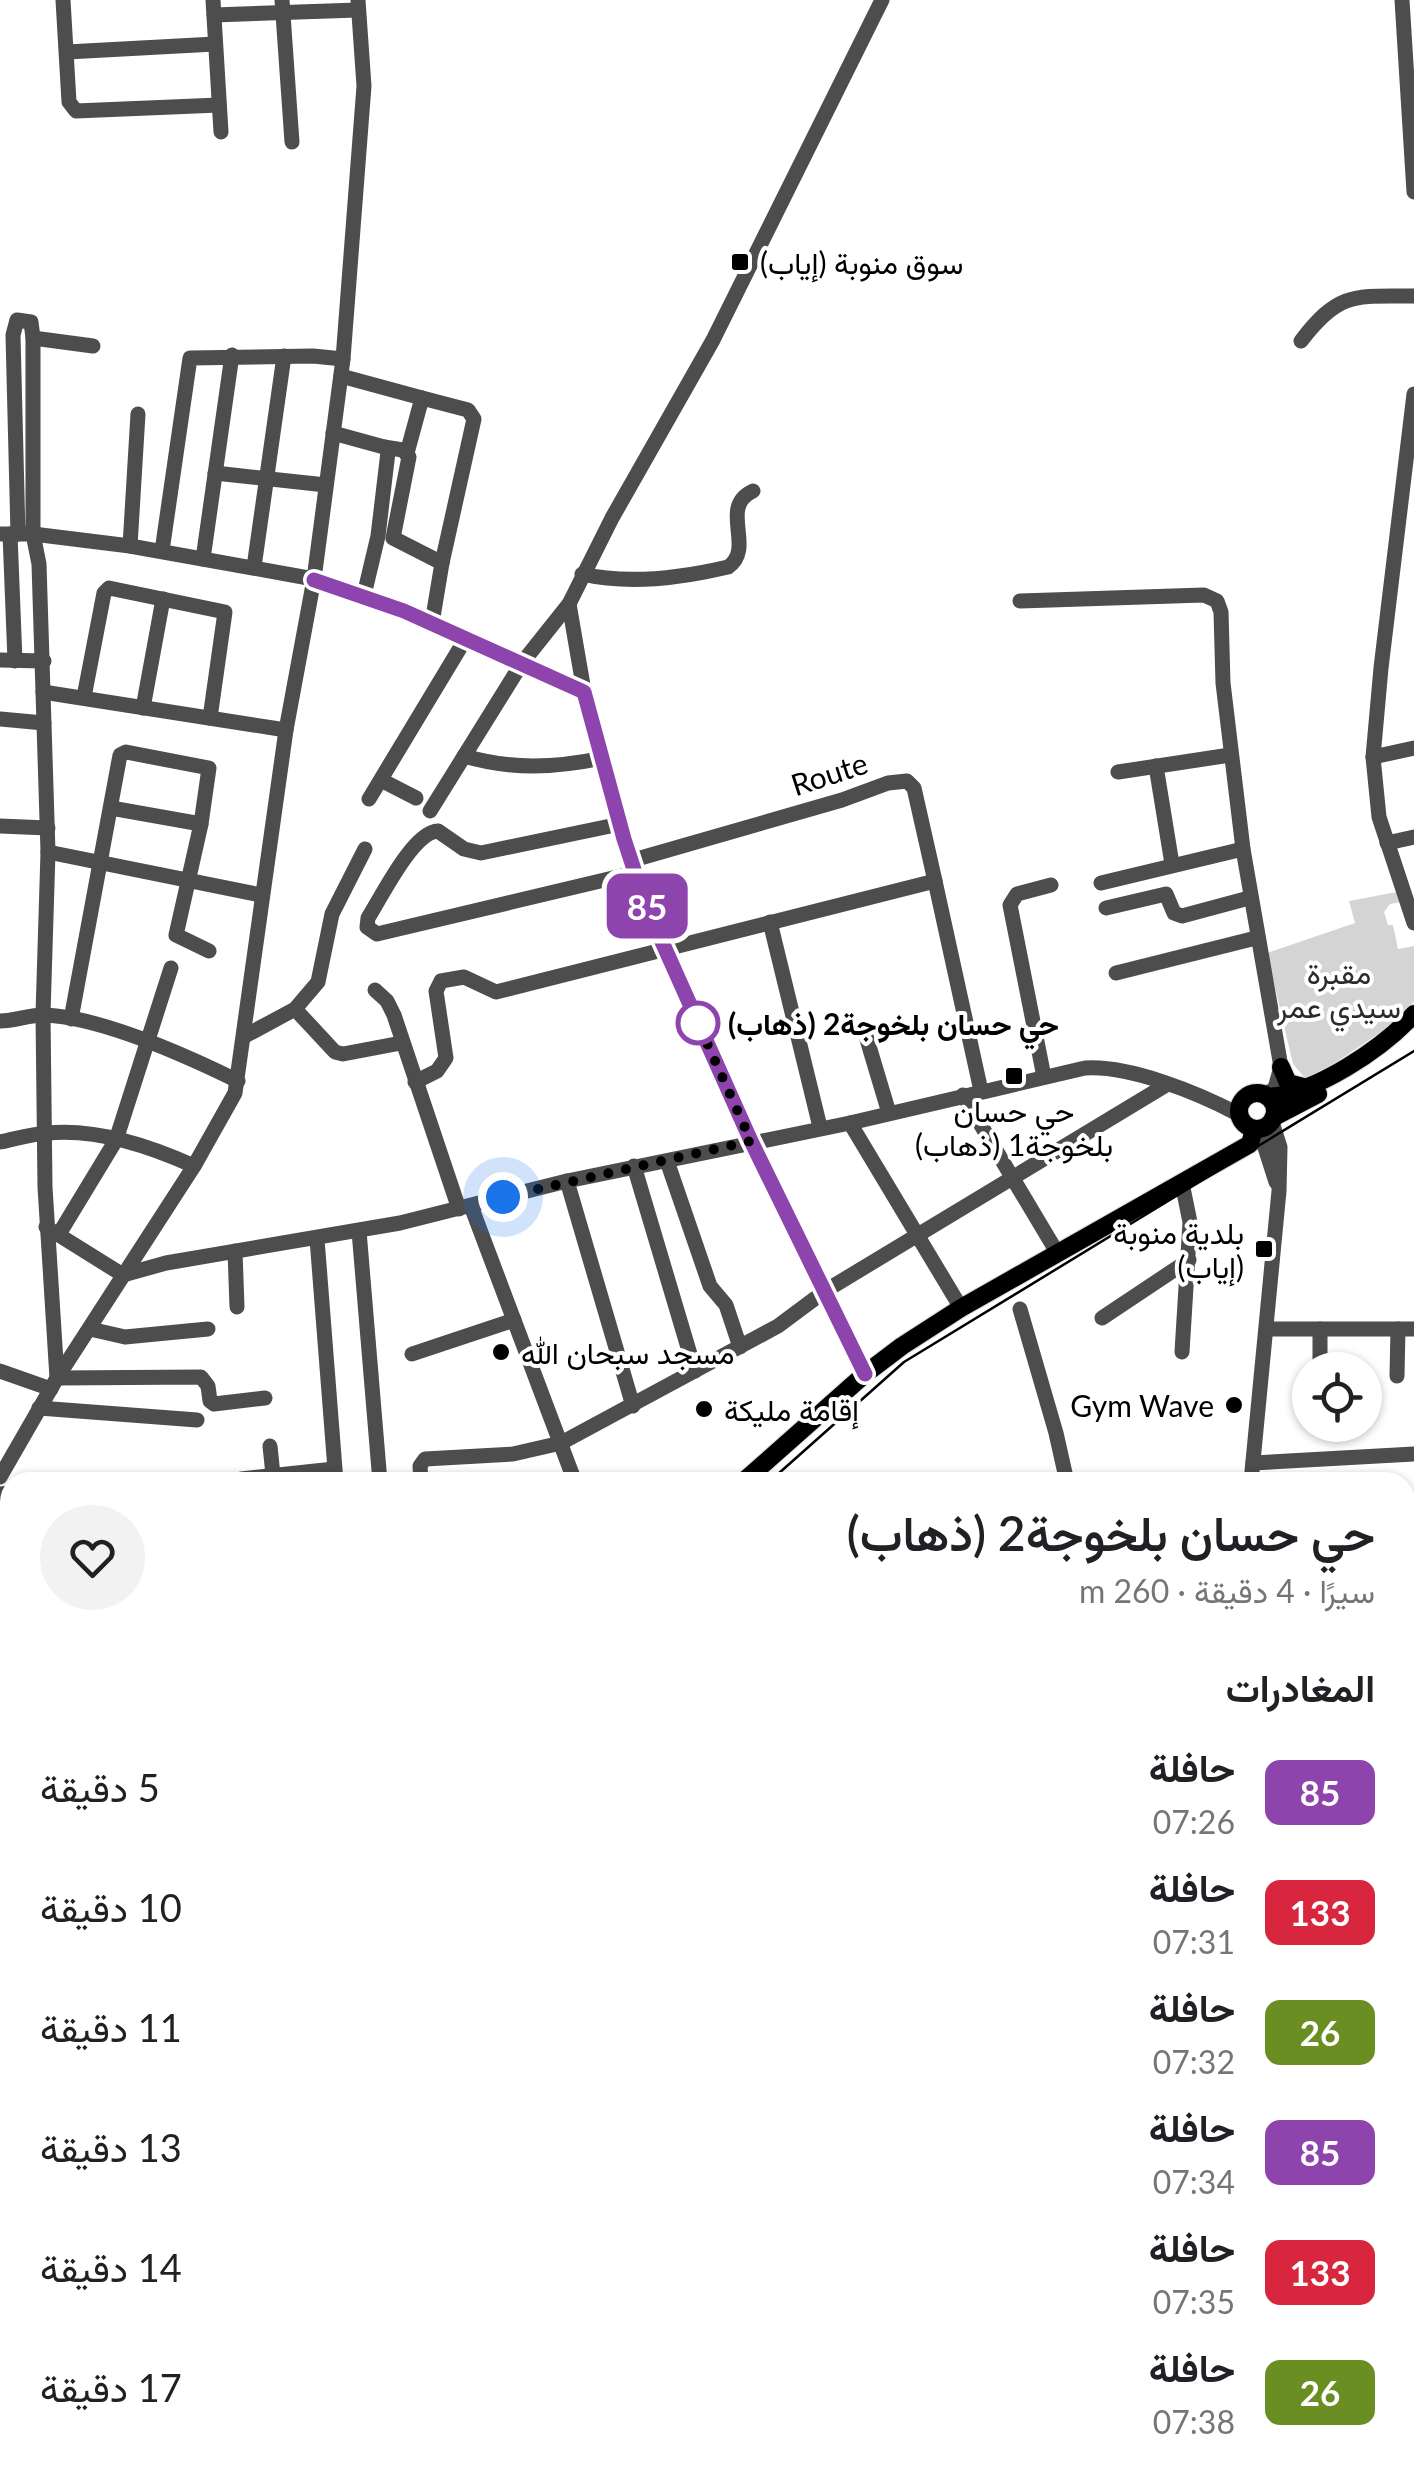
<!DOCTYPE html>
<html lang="ar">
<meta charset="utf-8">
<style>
:root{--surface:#fff;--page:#f2f2f2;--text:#202124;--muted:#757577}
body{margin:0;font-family:Lato,Vazirmatn,sans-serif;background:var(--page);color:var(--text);direction:rtl;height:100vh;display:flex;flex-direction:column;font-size:38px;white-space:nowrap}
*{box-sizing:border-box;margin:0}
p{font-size:32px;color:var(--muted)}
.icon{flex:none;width:55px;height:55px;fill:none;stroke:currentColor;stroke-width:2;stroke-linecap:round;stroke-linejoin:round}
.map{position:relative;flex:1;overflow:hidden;direction:ltr}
.panel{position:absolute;left:0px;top:1472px;width:1415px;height:1002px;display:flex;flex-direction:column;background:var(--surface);border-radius:30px 30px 0 0;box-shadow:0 2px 8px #0004;direction:rtl}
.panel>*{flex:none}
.badge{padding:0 20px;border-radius:15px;font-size:35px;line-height:65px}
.controls{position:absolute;left:1292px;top:1352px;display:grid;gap:20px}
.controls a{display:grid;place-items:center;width:90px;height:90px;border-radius:50%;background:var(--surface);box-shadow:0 2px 8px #0004;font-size:50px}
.you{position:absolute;width:50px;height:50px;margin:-25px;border:8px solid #fff;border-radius:50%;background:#1a73e8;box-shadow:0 0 0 15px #1a73e833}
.map>.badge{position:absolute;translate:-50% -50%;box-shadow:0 0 0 5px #fff}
h2{padding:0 40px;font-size:38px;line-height:90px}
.round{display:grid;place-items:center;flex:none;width:105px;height:105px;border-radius:52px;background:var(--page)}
.head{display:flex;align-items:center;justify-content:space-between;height:170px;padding:0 40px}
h1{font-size:48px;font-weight:600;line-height:75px}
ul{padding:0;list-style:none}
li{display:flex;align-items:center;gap:30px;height:120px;padding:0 40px}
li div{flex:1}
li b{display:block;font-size:38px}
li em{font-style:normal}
li .badge{min-width:110px;font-weight:700;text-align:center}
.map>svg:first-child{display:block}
</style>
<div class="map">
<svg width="1414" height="2473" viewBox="0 0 1414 2473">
<rect width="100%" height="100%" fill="#fff"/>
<g fill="#d4d4d4">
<polygon points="1397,892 1400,902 1390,904 1384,912 1388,925 1393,925 1398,949 1414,946 1414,1001 1405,1016 1312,1078 1305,1078 1293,1064 1267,953 1355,923 1349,901"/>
<polygon points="0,1582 10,1582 10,1790 0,1796"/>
</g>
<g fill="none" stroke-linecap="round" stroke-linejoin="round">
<polyline stroke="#9b9b9b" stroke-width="2.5" points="1405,1891 1414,1889"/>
<g stroke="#dbdbdb" stroke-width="20">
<g id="major">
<polyline points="1281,1067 1288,1083 1307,1088"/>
<circle cx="1257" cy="1111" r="18"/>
<path d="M1268,1097c48,-4 114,-48 146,-83"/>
<polyline points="1274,1117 1318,1094"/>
<polyline points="743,1482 865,1374 902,1346 961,1308 1250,1144 1254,1129"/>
<polyline points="0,2061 10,2037"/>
<polyline points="0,2115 10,2114"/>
</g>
</g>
<g stroke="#4d4d4d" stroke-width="15">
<polyline points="63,0 69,102 76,111 219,105"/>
<polyline points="213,0 221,132"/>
<polyline points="282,0 292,142"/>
<polyline points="1402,0 1414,192"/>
<polyline points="214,15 358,10"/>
<polyline points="67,52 215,44"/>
<polyline points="33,338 93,346"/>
<path d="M1301,341c38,-50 54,-45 113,-45"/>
<polyline points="341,376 422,398 407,453"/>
<polyline points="1414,394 1381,668 1373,757 1379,817 1414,923"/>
<polyline points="422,398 468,410 474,419 442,563"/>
<polyline points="333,433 384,447 388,452 378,536 364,595"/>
<polyline points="384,447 403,450 409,457 393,538 442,563 432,623"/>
<polyline points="215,473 326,485"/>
<polyline points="0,534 33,534 130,546 314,579 404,611 584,691"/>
<polyline points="10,534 15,661"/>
<polyline points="18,534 13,335 17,320 31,322 33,338 33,534 39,564 48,852 43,1014 45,1187 57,1378 201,1377 208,1386 210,1401 214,1404 265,1398"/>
<polyline points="130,546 138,414"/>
<polyline points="162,551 190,358 313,356 343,359"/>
<polyline points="203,559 232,355"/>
<polyline points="254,567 284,356"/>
<path d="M582,574c48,11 99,4 146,-7 28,-19 -10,-60 25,-76"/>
<polyline points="1020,601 1204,595 1217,601 1221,612 1223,683 1243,849 1281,1067 1275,1088 1266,1095"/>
<polyline points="0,660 44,661"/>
<polyline points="43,692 286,730"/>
<polyline points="84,697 104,593 109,588 225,612 210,718"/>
<polyline points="143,708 163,599"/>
<polyline points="0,719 44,723"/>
<path d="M464,756c49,14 90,12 139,2"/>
<polyline points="1373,757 1414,748"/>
<polyline points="1156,766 1172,864"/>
<polyline points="1118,772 1230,755"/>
<polyline points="381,780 416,798"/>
<polyline points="369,799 466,638"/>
<polyline points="111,808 201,824"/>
<polyline points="430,811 522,663 569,604"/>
<path d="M620,824l-139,29 -17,-4 -26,-18c-25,1 -56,65 -70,87l-1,9 10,7 257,-61"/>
<polyline points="0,826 48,828"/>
<polyline points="1387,843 1414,837"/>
<polyline points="48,852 261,895"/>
<polyline points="935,881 981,1091"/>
<polyline points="1101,883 1243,849"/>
<polyline points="1106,908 1166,894 1174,913 1182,916 1249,898"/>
<polyline points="770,922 820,1127"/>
<polyline points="1116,973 1256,938"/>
<polyline points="375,990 387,1001 394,1015 459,1209"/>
<polyline points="295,1009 335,1052 343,1054 401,1043"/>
<polyline points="71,1019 120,755 126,752 209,768 201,824 176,935 209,951"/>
<path d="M0,1021c16,0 31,-7 46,-6 56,3 141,41 192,66"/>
<polyline points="863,1026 889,1113"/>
<polyline points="245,1036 295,1009 318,982 332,914 365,849"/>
<polyline points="1044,1077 1010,905 1017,894 1051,885"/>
<polyline points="415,1082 437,1071 446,1058 436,991 441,981 464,977 496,992 935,881 914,788 907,781 888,783 842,800 630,861"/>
<polyline points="963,1095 1058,1254"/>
<polyline points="850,1123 961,1308"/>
<polyline points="1259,1129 1276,1182"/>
<path d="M0,1142c15,-3 31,-8 47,-9 49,-5 103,13 147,33"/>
<polyline points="667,1161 710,1286 726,1305 740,1347"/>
<polyline points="634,1166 695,1371"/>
<polyline points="567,1181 633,1406"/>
<polyline points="1182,1183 1190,1222 1182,1352"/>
<polyline points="471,1206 575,1482"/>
<path d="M46,1227l77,48 43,-12 234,-40 167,-42 283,-58 235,-55c45,-3 113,25 153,46"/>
<polyline points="359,1231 380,1482"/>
<polyline points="59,1234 116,1140 171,968"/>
<polyline points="317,1239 336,1482"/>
<polyline points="235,1251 237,1307"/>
<polyline points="1020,1309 1056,1433 1067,1482"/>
<polyline points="1102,1318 1189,1260"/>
<polyline points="90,1329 125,1337 208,1329"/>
<polyline points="1267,1329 1414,1329"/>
<polyline points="1320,1329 1320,1370"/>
<polyline points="412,1354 514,1320"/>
<polyline points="0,1371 51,1389"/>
<polyline points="865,1374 751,1141 634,873 584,691 569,604 612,518 713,340 882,0"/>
<polyline points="1397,1376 1398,1329"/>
<polyline points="39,1408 197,1420"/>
<polyline points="270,1446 273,1475"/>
<polyline points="1253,1463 1414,1454"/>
<polyline points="0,1477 57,1378 194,1166 235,1093 286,730 314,579 343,359 364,86 358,0"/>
<polyline points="232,1482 241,1479 334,1469"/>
<polyline points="421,1482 420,1466 425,1459 513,1454 561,1443 778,1326 825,1291 1166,1085"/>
<polyline points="1251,1482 1279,1191 1280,1147 1272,1122"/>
<polyline points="0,1494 10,1493"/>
<polyline points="0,1536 10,1536"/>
<polyline points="0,1611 10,1611"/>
<polyline points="0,1666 10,1692"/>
<polyline points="0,1789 10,1784"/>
<polyline points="0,1881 10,1892"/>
<polyline points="1405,1909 1414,1907"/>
<polyline points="1405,2241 1414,2242"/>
<polyline points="1405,2415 1414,2327"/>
<polyline points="120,2465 120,2473"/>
<polyline points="177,2465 177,2473"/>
<polyline points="487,2465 487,2473"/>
<polyline points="1075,2465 1143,2473"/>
<polyline points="1245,2465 1254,2473"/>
<polyline points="22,2473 22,2465"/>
<polyline points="210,2473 260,2468 317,2472"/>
<polyline points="503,2473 1002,2470 1027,2465"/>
<polyline points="1341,2473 1343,2465"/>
</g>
<use href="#major" stroke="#000" stroke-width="18"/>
<g stroke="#000" stroke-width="2.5">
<polyline points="769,1482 904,1362 1414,1051"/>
<polyline points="0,2137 10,2135"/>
</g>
</g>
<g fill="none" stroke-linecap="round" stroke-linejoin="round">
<g stroke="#fff" stroke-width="22">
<polyline id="line" points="314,580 404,611 584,692 624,839 646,906 751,1141 865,1374"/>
</g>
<use href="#line" stroke="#8e44ad" stroke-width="15"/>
<polyline stroke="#000" stroke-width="10" stroke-dasharray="0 18" points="503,1197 751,1141 698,1023"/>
</g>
<g fill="#000" stroke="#fff" stroke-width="4">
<rect x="730" y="252" width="20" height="20" rx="5"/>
<rect x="1004" y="1066" width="20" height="20" rx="5"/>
<rect x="1254" y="1239" width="20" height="20" rx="5"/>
<circle cx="501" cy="1352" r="10"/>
<circle cx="1234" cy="1405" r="10"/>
<circle cx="704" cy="1409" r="10"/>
</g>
<circle fill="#fff" stroke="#8e44ad" stroke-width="5" cx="698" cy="1023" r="20"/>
<g text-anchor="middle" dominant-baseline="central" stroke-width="8" stroke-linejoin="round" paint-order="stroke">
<g font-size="30" fill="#000" stroke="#fff" text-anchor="start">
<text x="760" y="262">سوق منوبة (إياب)</text>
<text x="1014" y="1110" text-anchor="middle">حي حسان<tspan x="1014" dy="34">بلخوجة1 (ذهاب)</tspan></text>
<text x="1244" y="1232" text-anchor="end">بلدية منوبة<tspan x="1244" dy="34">(إياب)</tspan></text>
<text x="521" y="1352">مسجد سبحان الله</text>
<text x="1214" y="1405" text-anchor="end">Gym Wave</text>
<text x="724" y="1409">إقامة مليكة</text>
</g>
<g font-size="30" fill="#000" stroke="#fff">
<text transform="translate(829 773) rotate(-18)">Route</text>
</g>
<g font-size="30" fill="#2b2b2b" stroke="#fff">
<text x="1339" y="972">مقبرة<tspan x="1339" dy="34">سيدي عمر</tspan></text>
</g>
<g font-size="30" font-weight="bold" fill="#000" stroke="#fff" text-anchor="start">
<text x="728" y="1023">حي حسان بلخوجة2 (ذهاب)</text>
</g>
</g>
</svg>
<div class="controls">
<a><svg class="icon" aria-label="locate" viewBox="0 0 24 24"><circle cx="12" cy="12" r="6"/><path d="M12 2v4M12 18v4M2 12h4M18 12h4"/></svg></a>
</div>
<div class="you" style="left:503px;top:1197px"></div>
<b class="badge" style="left:647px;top:906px;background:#8e44ad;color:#fff">85</b>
<section class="panel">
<div class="head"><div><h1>حي حسان بلخوجة2 (ذهاب)</h1><p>سيرًا · 4 دقيقة · 260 m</p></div><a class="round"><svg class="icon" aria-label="heart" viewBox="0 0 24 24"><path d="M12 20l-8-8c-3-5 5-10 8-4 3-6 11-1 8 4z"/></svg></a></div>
<h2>المغادرات</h2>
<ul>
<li><span class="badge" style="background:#8e44ad;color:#fff">85</span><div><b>حافلة</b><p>07:26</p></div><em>5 دقيقة</em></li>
<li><span class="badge" style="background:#d7263d;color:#fff">133</span><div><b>حافلة</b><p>07:31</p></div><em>10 دقيقة</em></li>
<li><span class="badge" style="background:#6b8e23;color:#fff">26</span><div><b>حافلة</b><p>07:32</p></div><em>11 دقيقة</em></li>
<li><span class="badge" style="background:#8e44ad;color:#fff">85</span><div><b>حافلة</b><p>07:34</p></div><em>13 دقيقة</em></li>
<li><span class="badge" style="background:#d7263d;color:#fff">133</span><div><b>حافلة</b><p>07:35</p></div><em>14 دقيقة</em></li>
<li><span class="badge" style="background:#6b8e23;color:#fff">26</span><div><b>حافلة</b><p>07:38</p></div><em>17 دقيقة</em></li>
</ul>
</section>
</div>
